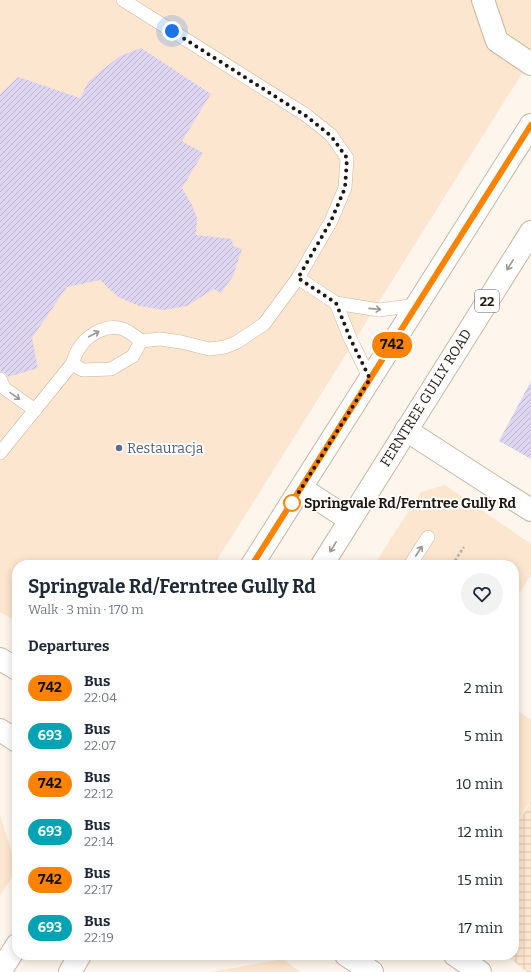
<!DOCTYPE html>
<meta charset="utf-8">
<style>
:root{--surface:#fff;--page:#f2f2f3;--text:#1f2937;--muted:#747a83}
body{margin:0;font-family:Bitter,serif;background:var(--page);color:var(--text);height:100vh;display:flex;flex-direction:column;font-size:15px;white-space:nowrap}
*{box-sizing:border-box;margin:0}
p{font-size:13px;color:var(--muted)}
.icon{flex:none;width:22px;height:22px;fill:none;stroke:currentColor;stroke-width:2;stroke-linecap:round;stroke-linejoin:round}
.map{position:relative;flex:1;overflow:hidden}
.sheet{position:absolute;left:12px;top:560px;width:507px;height:400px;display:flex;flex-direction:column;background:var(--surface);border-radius:16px;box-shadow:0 2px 10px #0003}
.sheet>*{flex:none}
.badge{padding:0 8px;border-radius:13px;font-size:14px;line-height:26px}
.you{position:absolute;width:20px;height:20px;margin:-10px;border:3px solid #fff;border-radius:50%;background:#1a73e8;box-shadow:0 0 0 6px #1a73e833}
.map>.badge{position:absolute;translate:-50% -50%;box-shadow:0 0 0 2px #fff}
h2{padding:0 16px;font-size:15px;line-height:36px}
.round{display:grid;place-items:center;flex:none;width:42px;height:42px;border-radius:21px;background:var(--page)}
.summary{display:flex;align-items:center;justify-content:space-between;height:68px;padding:0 16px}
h1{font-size:19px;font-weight:700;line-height:30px}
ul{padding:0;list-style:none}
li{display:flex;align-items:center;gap:12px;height:48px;padding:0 16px}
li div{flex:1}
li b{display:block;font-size:15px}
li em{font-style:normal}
li .badge{min-width:44px;font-weight:700;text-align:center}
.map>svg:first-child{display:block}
</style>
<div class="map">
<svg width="531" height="972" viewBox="0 0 531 972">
<defs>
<pattern id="industrial-grid" width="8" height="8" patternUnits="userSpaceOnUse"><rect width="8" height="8" fill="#fde6cf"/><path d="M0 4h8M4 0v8" fill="none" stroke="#d9c5b1"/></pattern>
<pattern id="building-hatch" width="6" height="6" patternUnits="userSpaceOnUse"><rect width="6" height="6" fill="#ded5f1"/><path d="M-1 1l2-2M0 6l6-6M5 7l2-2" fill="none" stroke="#beb6ce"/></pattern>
</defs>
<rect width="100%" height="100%" fill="#fef5ec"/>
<g fill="#fde6cf">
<polygon points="0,0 531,0 531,59 214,565 17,565 17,622 0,612"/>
<polygon points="445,485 531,544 531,575 514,602 514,565 374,565 421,492"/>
<polygon points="514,708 531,720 531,800 514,827"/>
<polygon points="0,815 17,869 0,896"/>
<polygon points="283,959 300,972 211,972"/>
</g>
<polygon fill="url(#industrial-grid)" points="531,802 531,972 527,972 505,955 514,955 514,828"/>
<g fill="url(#building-hatch)">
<polygon points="141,48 211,94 182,141 203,153 182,188 192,205 197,218 196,235 232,239 233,246 242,249 233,276 221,293 214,289 187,306 163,310 139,306 118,297 100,280 67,287 32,338 38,368 8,377 5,373 0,371 0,94 18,77 80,98 89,81 102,70 120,56"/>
<polygon points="531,381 531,459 499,441"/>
</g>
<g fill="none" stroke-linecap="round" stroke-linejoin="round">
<g stroke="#cab59f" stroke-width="14">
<g id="lane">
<polyline points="123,0 306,115 331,135 347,158 345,188 331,221 298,278 336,303 379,310 417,305"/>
<polyline points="336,303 350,338 370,379"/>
<polyline points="72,364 83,370 111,369 133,356 141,341"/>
<polyline points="0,379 4,388 35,410"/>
<path d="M0,453l72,-89c2,-4 3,-10 6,-14 8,-14 25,-25 42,-22 8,2 15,8 21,13l19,-2 21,3 28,7 16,-2 12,-5 27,-18 34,-46"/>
<polyline points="410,565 428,537"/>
</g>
</g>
<g stroke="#cab59f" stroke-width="24">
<g id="street">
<polyline points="483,0 497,41 531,64"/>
<polyline points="406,430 491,485 531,510"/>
</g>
</g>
<g stroke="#cab59f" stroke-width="24">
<g id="primary">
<polyline points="301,488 350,520"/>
<polyline points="252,565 531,125"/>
<polyline points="322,565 531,232"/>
<polyline points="0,972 17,945"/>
<polyline points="70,972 80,955"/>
</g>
</g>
<g stroke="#cab59f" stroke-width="24">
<g id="highway">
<polyline points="0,659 17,669"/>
<polyline points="0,730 17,741"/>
<polyline points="346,955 372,972"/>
<polyline points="455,955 480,972"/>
</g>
</g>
<polyline stroke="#b9b1a8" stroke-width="2.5" stroke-dasharray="3 2" stroke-linecap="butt" points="452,565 464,547"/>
<use href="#lane" stroke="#fff" stroke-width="13"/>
<use href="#street" stroke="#fff" stroke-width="22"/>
<use href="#primary" stroke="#fff" stroke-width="22"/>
<use href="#highway" stroke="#fff" stroke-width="22"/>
</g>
<defs><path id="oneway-shaft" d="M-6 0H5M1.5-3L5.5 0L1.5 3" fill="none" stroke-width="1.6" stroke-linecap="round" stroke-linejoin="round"/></defs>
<g stroke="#9b9793">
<use href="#oneway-shaft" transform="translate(510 265) rotate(122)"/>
<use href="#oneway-shaft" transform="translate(375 309) rotate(6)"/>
<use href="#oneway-shaft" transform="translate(94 334) rotate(-28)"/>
<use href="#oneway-shaft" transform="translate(15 396) rotate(35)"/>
<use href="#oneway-shaft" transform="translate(333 547) rotate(122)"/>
<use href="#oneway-shaft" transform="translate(419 551) rotate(-57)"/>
</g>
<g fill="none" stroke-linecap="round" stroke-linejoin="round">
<g stroke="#fff" stroke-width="9">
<polyline id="line" points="252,565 531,125"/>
</g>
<use href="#line" stroke="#ff8200" stroke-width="6"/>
<polyline stroke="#201810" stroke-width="4" stroke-dasharray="0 7.2" points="172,31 306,116 331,136 347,158 345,188 331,221 298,278 336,303 350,338 370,379 292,503"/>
</g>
<circle fill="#5c6f8a" stroke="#fff" stroke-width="1.5" cx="119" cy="448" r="4"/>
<circle fill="#fff" stroke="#ff8200" stroke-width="2" cx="292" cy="503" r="8"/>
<g text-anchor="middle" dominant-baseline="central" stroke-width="3.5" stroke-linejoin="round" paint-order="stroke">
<rect fill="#fff" stroke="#635d58" stroke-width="1" x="475" y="290" width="24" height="22" rx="3"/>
<g font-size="13" font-weight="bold" fill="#201810">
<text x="487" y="301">22</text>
</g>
<g font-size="14" fill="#201810" stroke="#fff">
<text transform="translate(426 398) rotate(-58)">FERNTREE GULLY ROAD</text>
</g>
<g font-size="14" fill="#4e5e75" stroke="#fff" text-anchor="start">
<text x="127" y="448">Restauracja</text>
</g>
<g font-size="14" font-weight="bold" fill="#201810" stroke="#fff" text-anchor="start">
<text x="304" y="503">Springvale Rd/Ferntree Gully Rd</text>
</g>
</g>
</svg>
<div class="you" style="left:172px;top:31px"></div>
<b class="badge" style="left:392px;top:345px;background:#ff8200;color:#111">742</b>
<section class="sheet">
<div class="summary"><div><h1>Springvale Rd/Ferntree Gully Rd</h1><p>Walk · 3 min · 170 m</p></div><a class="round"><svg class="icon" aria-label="heart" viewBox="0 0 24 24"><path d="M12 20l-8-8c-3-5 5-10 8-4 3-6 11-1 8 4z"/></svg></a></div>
<h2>Departures</h2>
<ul>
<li><span class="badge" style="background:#ff8200;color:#111">742</span><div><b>Bus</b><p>22:04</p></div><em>2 min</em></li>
<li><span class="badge" style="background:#00a3b4;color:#fff">693</span><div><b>Bus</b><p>22:07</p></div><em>5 min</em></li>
<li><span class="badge" style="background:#ff8200;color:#111">742</span><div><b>Bus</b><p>22:12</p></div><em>10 min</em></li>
<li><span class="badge" style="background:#00a3b4;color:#fff">693</span><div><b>Bus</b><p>22:14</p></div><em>12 min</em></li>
<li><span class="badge" style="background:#ff8200;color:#111">742</span><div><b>Bus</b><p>22:17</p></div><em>15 min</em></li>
<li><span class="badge" style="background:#00a3b4;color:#fff">693</span><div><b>Bus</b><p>22:19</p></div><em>17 min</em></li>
</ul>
</section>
</div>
